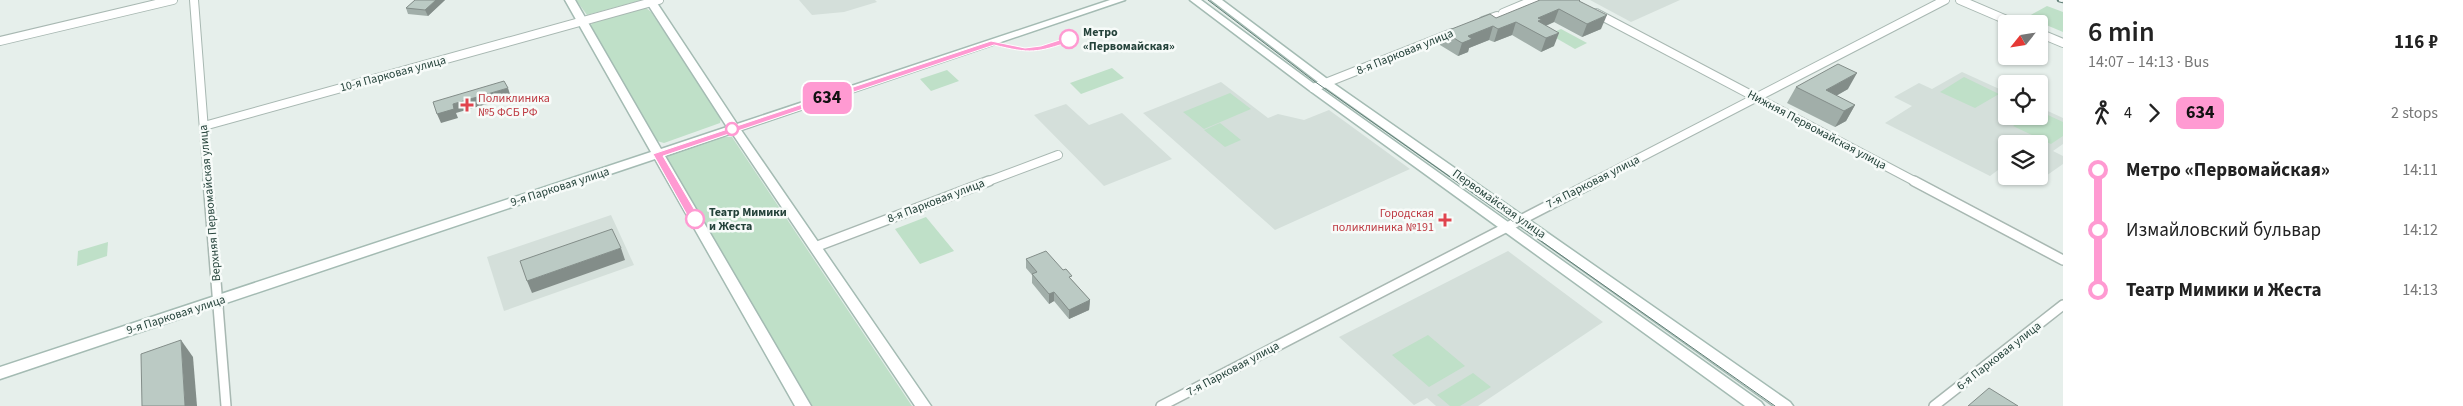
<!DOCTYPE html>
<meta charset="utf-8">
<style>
:root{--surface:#fff;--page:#f2f2f2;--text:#222;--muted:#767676}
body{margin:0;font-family:"Source Sans 3",sans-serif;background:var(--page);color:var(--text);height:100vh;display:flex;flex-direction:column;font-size:19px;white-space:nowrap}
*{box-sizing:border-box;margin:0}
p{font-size:16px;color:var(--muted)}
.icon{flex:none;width:28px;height:28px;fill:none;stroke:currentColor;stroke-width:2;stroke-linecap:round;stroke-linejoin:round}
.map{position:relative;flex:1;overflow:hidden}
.details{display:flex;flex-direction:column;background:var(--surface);width:400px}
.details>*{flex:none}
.badge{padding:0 10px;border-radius:8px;font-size:18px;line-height:32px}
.needle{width:32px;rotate:240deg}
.buttons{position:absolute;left:1998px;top:15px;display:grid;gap:10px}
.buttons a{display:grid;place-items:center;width:50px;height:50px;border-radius:5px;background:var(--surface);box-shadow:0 1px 4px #0004;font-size:25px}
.map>.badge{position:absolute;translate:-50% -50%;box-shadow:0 0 0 2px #fff}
.legs{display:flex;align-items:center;gap:8px;height:55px;padding:0 25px;font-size:16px}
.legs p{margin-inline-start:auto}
.overview{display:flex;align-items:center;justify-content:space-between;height:85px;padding:0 25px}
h1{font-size:28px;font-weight:600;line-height:38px}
ul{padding:0 25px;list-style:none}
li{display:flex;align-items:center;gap:18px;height:60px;font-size:19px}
li i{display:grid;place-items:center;width:8px;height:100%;margin:0 6px;background:currentColor}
li i::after{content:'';width:12px;height:12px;margin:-6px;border:4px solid;border-radius:50%;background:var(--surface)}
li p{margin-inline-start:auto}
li:first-child i{background:linear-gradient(#0000 50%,currentColor 0)}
li:last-child i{background:linear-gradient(currentColor 50%,#0000 0)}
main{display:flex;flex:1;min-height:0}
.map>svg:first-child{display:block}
</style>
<main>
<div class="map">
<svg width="2063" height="406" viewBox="0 0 2063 406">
<rect width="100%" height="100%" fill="#e6efeb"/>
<g fill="#d4dfda">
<polygon points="799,0 875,0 877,2 844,12 812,15"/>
<polygon points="1590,0 1680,0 1631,22"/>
<polygon points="1962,72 2006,92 2006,116 2039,116 2039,107 2063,118 2063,144 2053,151 2063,156 2063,164 2043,178 2039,176 2039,144 2006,144 2006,164 1990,176 1885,123 1912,106 1894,97 1919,83 1932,89"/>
<polygon points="1221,82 1268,118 1278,114 1304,120 1329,110 1410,169 1275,230 1143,113"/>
<polygon points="1066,104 1089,125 1122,113 1172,159 1104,186 1034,115"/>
<polygon points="611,215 634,265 504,311 487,257"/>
<polygon points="1508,251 1603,322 1478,406 1436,406 1427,398 1414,405 1339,337"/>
</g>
<g fill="#bfe0c8">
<polygon points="576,0 642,0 587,15"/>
<polygon points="2047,6 2063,12 2063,32 2027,17"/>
<polygon points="645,7 651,12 721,117 720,123 664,143 657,141 590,26 594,21"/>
<polygon points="1561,29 1587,43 1575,49 1549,34"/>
<polygon points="1112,68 1124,78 1081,94 1070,83"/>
<polygon points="947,70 959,81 931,91 920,79"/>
<polygon points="1964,77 1999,94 1975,108 1940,92"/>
<polygon points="1230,93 1251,109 1204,129 1183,112"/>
<polygon points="2039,111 2063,122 2063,136 2051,144 2013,126 2028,116 2039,116"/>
<polygon points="1220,123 1241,140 1225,147 1204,130"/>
<polygon points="724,137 732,137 912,406 809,406 666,161 667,157 671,154"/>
<polygon points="926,217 954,251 920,264 895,229"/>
<polygon points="108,242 107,256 77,266 78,251"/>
<polygon points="1428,335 1465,366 1429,387 1392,355"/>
<polygon points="1473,373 1491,387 1460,406 1450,406 1437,395"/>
</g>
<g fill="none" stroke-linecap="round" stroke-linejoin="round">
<g stroke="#a8b8b2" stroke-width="10">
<g id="street-far1">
<polyline points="194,0 208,182"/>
<polyline points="1960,0 2016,24"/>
<polyline points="1503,13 1534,0"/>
<polyline points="1596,13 1916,182"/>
<polyline points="1483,21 1497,16"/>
<polyline points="2039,33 2063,43"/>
<polyline points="0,41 173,0"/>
<polyline points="1313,88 1452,33"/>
<polyline points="204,126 659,0"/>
<polyline points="986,182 1058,155"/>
<polyline points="1593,182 1945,0"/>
</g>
</g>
<g stroke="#a8b8b2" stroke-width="12">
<g id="street">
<polyline points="208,181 226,406"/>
<polyline points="1914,181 2063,260"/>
<polyline points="815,247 989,181"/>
<polyline points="1161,406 1596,181"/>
<polyline points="1934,406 2063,305"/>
</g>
</g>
<g stroke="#a4bbb3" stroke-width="3">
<g id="secondary">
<polygon points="565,0 575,0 661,149 727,127 645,0 655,0 737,124 1110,0 1125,0 741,130 931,406 915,406 732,133 665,156 811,406 795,406 655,159 0,379 0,367 651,152"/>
<polygon points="1190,0 1201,0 1317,86 1761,402 1764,406 1745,406 1309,90"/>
<polygon points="1211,0 1222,0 1330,81 1790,402 1793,406 1774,406 1322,85"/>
</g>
</g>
<use href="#street-far1" stroke="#fff" stroke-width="8"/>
<use href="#street" stroke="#fff" stroke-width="9"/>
<use href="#secondary" fill="#fff" fill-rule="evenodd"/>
<polyline stroke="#5f7d75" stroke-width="1" points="1208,0 1314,81 1775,406"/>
<g stroke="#5f7d75" stroke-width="4.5">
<polyline id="rail" points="2059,0 2063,1"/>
</g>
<use href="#rail" stroke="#f7fbf9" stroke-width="2.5" stroke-dasharray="8" stroke-linecap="butt"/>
</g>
<g fill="#a1aea9">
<polygon points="415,0 445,0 428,16 408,14 406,8"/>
<polygon points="1582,2 1601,29 1582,37 1554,22 1546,26 1554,46 1541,52 1512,35 1494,42 1489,40 1469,48 1468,52 1458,56 1440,45 1444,32 1496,18"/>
<polygon points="1796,87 1848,89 1836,96 1855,105 1846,121 1835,127 1787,103"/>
<polygon points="1026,259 1072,280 1090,300 1089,310 1069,319 1054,301 1049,304 1032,283 1032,275 1026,268"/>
</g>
<g fill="#838d89">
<polygon points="436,0 445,0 428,16 425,10"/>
<polygon points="1559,9 1554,22 1538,29 1538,18"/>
<polygon points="1607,15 1601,29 1582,37 1587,24"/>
<polygon points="1516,22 1512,35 1494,42 1498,29"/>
<polygon points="1493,26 1489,40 1469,48 1468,52 1458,56 1462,43 1468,36"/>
<polygon points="1559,33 1554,46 1541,52 1546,38"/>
<polygon points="1857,73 1848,89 1825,102 1826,90"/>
<polygon points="508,88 511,97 456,113 458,118 441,123 437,114 453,104"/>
<polygon points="1855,105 1846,121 1835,127 1844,111"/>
<polygon points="621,248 625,260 532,293 527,281"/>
<polygon points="1054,292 1054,301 1049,304 1049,294"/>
<polygon points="1090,300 1089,310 1069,319 1069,310"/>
<polygon points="181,340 193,357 197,406 185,406"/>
</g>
<g fill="#bbcac4" stroke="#838d89">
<polygon points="415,0 436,0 425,10 406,8"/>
<polygon points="1540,0 1580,0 1579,1 1607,15 1587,24 1559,9 1538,18 1542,20 1538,21 1559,33 1546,38 1516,22 1498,29 1493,26 1468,36 1472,39 1462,43 1444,32 1490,14 1496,18"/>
<polygon points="1838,64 1857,73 1826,90 1855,105 1844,111 1796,87"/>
<polygon points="504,81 508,88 453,104 454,109 437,114 433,102"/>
<polygon points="612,229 621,248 527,281 520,261"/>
<polygon points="1046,251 1063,270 1066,269 1072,276 1069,277 1090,300 1069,310 1054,292 1049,294 1032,274 1037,272 1026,259"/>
<polygon points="181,340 185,406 142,406 141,354"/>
<polygon points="1989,388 2018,406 1968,406"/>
</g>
<path fill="#ff9ad2" stroke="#fff" d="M1069,37l3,1v3c-36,12 -41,13 -78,4l-331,111 37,63 -2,3h-7l-38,-68 338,-113 34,7 16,-2z"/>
<g fill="#fff" stroke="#ff9ad2" stroke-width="2.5">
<circle cx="1069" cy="39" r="9"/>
<circle cx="732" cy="129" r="6"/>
<circle cx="695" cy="219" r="9"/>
</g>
<g fill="#e0444e" stroke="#f7fbf9" stroke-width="2">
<path d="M464.5 97.5h5v5h5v5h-5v5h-5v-5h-5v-5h5z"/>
<path d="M1442.5 212.5h5v5h5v5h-5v5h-5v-5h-5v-5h5z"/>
</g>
<g text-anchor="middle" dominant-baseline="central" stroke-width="5" stroke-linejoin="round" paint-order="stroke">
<g font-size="12" font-weight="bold" fill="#24423a" stroke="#f7fbf9" text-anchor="start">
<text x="1083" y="32">Метро<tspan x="1083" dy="14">«Первомайская»</tspan></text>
<text x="709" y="212">Театр Мимики<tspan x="709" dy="14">и Жеста</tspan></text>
</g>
<g font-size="12" fill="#24423a" stroke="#f7fbf9">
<text transform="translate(1405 52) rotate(-22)">8-я Парковая улица</text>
<text transform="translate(393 74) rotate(-15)">10-я Парковая улица</text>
<text transform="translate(1817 130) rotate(28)">Нижняя Первомайская улица</text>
<text transform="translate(1593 182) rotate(-27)">7-я Парковая улица</text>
<text transform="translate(560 187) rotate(-18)">9-я Парковая улица</text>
<text transform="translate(936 201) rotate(-21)">8-я Парковая улица</text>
<text transform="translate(210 203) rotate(-95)">Верхняя Первомайская улица</text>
<text transform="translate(1499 204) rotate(35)">Первомайская улица</text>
<text transform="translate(176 315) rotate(-18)">9-я Парковая улица</text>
<text transform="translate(1999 356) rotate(-38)">6-я Парковая улица</text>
<text transform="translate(1233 369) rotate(-28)">7-я Парковая улица</text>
</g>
<g font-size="12" fill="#be3a42" stroke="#f7fbf9" text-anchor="start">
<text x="478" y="98">Поликлиника<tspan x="478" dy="14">№5 ФСБ РФ</tspan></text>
<text x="1434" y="213" text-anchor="end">Городская<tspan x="1434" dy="14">поликлиника №191</tspan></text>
</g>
</g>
</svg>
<div class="buttons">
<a><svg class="needle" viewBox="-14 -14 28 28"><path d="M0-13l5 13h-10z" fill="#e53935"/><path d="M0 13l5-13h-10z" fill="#767676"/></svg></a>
<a><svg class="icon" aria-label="locate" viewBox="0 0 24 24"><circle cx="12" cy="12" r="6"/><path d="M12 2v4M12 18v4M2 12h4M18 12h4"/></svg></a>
<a><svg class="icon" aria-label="layers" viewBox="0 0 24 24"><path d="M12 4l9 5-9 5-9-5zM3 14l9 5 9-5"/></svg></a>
</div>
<b class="badge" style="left:827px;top:98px;background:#ff9ad2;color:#111">634</b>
</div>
<section class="details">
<div class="overview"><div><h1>6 min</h1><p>14:07 – 14:13 · Bus</p></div><b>116 ₽</b></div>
<div class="legs"><svg class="icon" aria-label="walk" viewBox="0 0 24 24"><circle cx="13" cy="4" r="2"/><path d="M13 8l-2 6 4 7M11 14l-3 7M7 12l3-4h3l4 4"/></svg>4<svg class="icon" aria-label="forward" viewBox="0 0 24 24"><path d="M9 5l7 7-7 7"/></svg><b class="badge" style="background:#ff9ad2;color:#111">634</b><p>2 stops</p></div>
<ul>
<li><i style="color:#ff9ad2"></i><b>Метро «Первомайская»</b><p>14:11</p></li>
<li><i style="color:#ff9ad2"></i><span>Измайловский бульвар</span><p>14:12</p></li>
<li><i style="color:#ff9ad2"></i><b>Театр Мимики и Жеста</b><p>14:13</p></li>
</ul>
</section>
</main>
